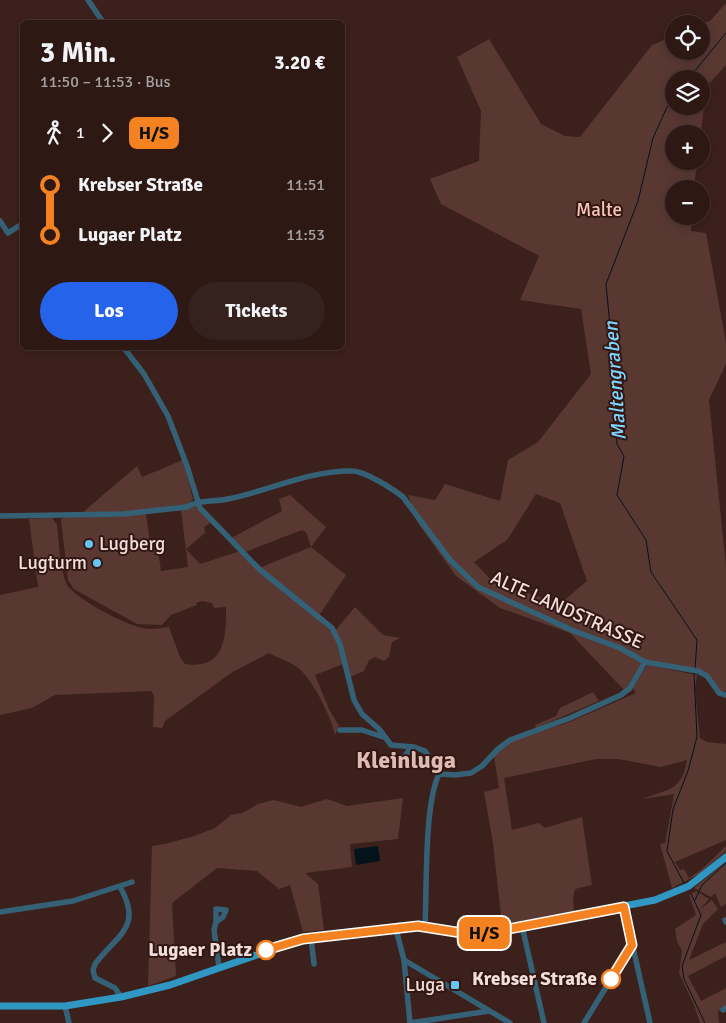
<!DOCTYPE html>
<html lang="de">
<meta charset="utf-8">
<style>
:root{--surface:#2d1814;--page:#35211d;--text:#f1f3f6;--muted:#a7a0a0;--line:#483734;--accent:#2563eb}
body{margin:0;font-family:Signika,sans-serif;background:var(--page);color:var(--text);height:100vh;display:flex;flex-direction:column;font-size:19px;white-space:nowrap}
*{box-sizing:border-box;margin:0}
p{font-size:16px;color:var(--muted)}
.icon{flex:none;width:28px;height:28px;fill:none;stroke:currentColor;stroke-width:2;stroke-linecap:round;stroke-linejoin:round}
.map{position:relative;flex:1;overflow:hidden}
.sheet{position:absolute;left:20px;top:20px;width:325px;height:330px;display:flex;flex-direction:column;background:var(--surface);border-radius:8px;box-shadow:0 2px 12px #0003,0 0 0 1px var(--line)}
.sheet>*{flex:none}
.badge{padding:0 10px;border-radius:8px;font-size:18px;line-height:32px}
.tools{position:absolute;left:665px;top:15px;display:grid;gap:10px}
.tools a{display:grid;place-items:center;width:45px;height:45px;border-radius:50%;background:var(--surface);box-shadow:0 2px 12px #0003,0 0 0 1px var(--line);font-size:25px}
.map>.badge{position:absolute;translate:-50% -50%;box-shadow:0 0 0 2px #fff}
.legs{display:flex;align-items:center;gap:8px;height:55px;padding:0 20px;font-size:16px}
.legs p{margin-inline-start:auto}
.overview{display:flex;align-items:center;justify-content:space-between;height:85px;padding:0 20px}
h1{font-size:28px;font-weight:800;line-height:38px}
.primary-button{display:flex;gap:10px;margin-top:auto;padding:10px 20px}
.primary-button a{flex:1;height:58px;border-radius:30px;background:var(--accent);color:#fff;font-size:20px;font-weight:800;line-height:58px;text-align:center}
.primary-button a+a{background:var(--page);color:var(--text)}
ul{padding:0 20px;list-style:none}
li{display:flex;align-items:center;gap:18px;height:50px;font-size:19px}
li i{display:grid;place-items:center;width:8px;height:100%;margin:0 6px;background:currentColor}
li i::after{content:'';width:12px;height:12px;margin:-6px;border:4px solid;border-radius:50%;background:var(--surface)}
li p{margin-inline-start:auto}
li:first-child i{background:linear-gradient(#0000 50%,currentColor 0)}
li:last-child i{background:linear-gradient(currentColor 50%,#0000 0)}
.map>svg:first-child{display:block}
</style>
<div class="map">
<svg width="726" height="1023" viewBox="0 0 726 1023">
<rect width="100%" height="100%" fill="#3c201b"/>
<g fill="#593832" fill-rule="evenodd">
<path d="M726,3v62l-20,22 -5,47h-27v27h23l-3,28h-20v27h18l-1,15 15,2 20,110v21l-17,36 17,167v124h-6l-15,-18 -62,-9 -18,27 -55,-58 -70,-25 -44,-32 -39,-54 -9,-27 27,5 10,-16 55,17 8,-41 30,-18 53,-68 -10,-65 -61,-9 19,-44 -98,-52 -11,-25 49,-18 2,-50 -24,-54 32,-18 52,85 24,12 15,1 72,-92 22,-9v15h27v-27l9,-3zM674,79h27v27h-27zM536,494l24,9 27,78 -26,22 -66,-19 -21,-22 33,-22z"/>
<polygon points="183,460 193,499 187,505 123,512 82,513 137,466 142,477"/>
<polygon points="290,495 326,527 311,547 346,575 318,617 259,568 311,547 306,532 302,530 245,552 231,538 282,511 279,499"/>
<path d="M197,505l15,17 -8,5 1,6 -19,16 14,15 40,-13 94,83 9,30 -28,11 14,34 10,17 -4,9c-4,-19 -23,-57 -38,-68 -8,-6 -20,-9 -28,-14l-38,20 -66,48 -3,7 -9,-1 1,-31 -3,-5 -96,4 -23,13 -32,7v-120l38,-8 -9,-68 23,-1 5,7c2,16 3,43 9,58 7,15 60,42 76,45 9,2 19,0 27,-1l11,30 5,7c41,6 41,-28 41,-57l-12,1 -2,-5 -10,-2 -6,2 1,2 -26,10 -9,10 -25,-1 -63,-35 -6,-9 -7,-60 3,-3 82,-3 5,37 7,-1 3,21 27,-4 -7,-57 8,-1z"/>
<polygon points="355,607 383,635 400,638 392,642 389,657 384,661 375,657 369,660 364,671 350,677 335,631"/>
<path d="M647,665l50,10 -2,15 5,48 7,4 19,2v96l-51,22 5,8 4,-1 5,9 13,-9 24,-23v5l-27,23 -27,14 -12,-44 5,-1 9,-49 -31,5c25,-11 38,-6 44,-39l-26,7 -43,-8h-22l-92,19 8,52 27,-7 6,5 37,-11 10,68 -17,4 -2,10 1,12 -72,14 -9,-82 -9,-51 15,-4 -5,-32 17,-15 61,-20 64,-28 -3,-5z"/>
<polygon points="593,692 599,701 536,728 535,725 556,716 560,708"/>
<polygon points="403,798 398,839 350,844 352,867 305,873 318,884 324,930 303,932 290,885 279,889 257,871 217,868 172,903 176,976 148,986 152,846 165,844 194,836 215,828 231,815 242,813 258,804 274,800 301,807 327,799 347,806"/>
<polygon points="726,862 726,904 721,907 715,893 711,897 694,888"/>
<polygon points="696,891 709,899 700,909 712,900 718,909 703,924 689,960 726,942 726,956 688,976 701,1001 726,988 726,1007 718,1011 719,1023 700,1023 694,1005 679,973 682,951 677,941 675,929 696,915 689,895"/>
</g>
<polygon fill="#03131b" points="378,846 380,861 356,865 354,849"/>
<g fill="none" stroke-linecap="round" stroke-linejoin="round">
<g stroke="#03131b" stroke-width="1">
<polyline points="688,79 726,33"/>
<polyline points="674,98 667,107 653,138 638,201 606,284 610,326 618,369 614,396 617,444 624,456 617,495 646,540 651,572 697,640 695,669"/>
<polyline points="684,883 667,851 673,809 688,771 697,737 694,673"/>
<polyline points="691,894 701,915 682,966 684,979 705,1023"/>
<polyline points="695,900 702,885 726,863"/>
</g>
<g stroke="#356176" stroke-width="5.5">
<polyline points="88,0 103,22"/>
<polyline points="0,221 8,233 22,224"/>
<polyline points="124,348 144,374 168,416 187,466 200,508 259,569 332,628 340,644 354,700 362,714 379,729 391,745 414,747 425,751 439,774"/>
<path d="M0,516l123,-2 64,-7c14,-8 27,-5 41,-8 40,-8 83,-29 124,-28 13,0 41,18 51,26l47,63 28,27 96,44 46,17 25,14 53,9 9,5 12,17 7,2"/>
<polyline points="340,730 362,730 383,737"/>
<polyline points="394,757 399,759 405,756 411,747"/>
<polyline points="439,774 455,775 471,773 482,766 498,749 510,740 570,718 621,695 630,688 645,662"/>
<path d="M120,887c23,40 -2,47 -25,77l-2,6 2,8 20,10 6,9"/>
<polyline points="624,907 650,1023"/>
<polyline points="0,912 73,901 132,882"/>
<polyline points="725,920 726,922"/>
<polyline points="216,922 216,909 226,910 223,917 216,922 214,930 219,967"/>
<path d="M425,926c2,-37 -1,-121 14,-152"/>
<polyline points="522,926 544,1023"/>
<polyline points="396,929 404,960 410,1023"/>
<polyline points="311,938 314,964"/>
<polyline points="404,960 510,1023"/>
<polyline points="65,1006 69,1023"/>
<polyline points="723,1010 726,1008"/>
<polyline points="410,1023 489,1011"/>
<polyline points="584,1023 632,945"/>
</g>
<polyline stroke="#3097c3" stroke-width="7" points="0,1006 65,1006 121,997 170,985 303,939 418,926 462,933 481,934 655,900 689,886 726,857"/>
</g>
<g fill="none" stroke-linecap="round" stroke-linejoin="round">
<g stroke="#fff" stroke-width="11">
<polyline id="line-1" points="266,950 303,939 418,926 462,933 482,934 624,907 632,945 611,979"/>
</g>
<use href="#line-1" stroke="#f58220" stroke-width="8"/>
</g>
<g fill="#68c4f0" stroke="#311612" stroke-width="2">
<circle cx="89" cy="544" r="5"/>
<circle cx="97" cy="563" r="5"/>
<rect x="450" y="980" width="10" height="10" rx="2.5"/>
</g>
<g fill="#fff" stroke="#f58220" stroke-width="2.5">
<circle cx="266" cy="950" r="9"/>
<circle cx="611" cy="979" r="9"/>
</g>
<g text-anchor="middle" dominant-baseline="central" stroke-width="4" stroke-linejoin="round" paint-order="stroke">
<g font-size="19" fill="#f9c5bb" stroke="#311612">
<text x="599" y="210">Malte</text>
</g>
<g font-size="19" fill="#f1deda" stroke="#311612" text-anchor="end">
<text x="99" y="544" text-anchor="start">Lugberg</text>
<text x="87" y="563">Lugturm</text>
<text x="445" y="985">Luga</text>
</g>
<g font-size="19" fill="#f1deda" stroke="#311612">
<text transform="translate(567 610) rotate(24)">ALTE LANDSTRASSE</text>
</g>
<g font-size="19" font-weight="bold" fill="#f1deda" stroke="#311612" text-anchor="end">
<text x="252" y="950">Lugaer Platz</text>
<text x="597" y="979">Krebser Straße</text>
</g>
<g font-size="20" font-style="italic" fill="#7fd5ff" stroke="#311612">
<text transform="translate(615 381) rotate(-94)">Maltengraben</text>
</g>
<g font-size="24" font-weight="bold" fill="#dfbab3" stroke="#311612">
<text x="406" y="760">Kleinluga</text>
</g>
</g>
</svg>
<div class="tools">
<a><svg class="icon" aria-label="locate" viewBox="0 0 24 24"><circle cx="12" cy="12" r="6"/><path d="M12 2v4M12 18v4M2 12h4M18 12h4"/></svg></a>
<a><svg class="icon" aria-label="layers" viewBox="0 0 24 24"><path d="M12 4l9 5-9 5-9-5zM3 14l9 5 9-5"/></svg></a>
<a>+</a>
<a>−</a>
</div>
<b class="badge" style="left:484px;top:933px;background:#f58220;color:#111">H/S</b>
<section class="sheet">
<div class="overview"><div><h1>3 Min.</h1><p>11:50 – 11:53 · Bus</p></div><b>3.20 €</b></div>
<div class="legs"><svg class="icon" aria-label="walk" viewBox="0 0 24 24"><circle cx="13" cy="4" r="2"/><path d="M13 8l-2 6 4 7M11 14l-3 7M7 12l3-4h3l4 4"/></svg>1<svg class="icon" aria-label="forward" viewBox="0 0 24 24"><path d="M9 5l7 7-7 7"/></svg><b class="badge" style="background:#f58220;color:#111">H/S</b></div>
<ul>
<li><i style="color:#f58220"></i><b>Krebser Straße</b><p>11:51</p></li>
<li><i style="color:#f58220"></i><b>Lugaer Platz</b><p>11:53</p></li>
</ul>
<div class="primary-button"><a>Los</a><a>Tickets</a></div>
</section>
</div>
